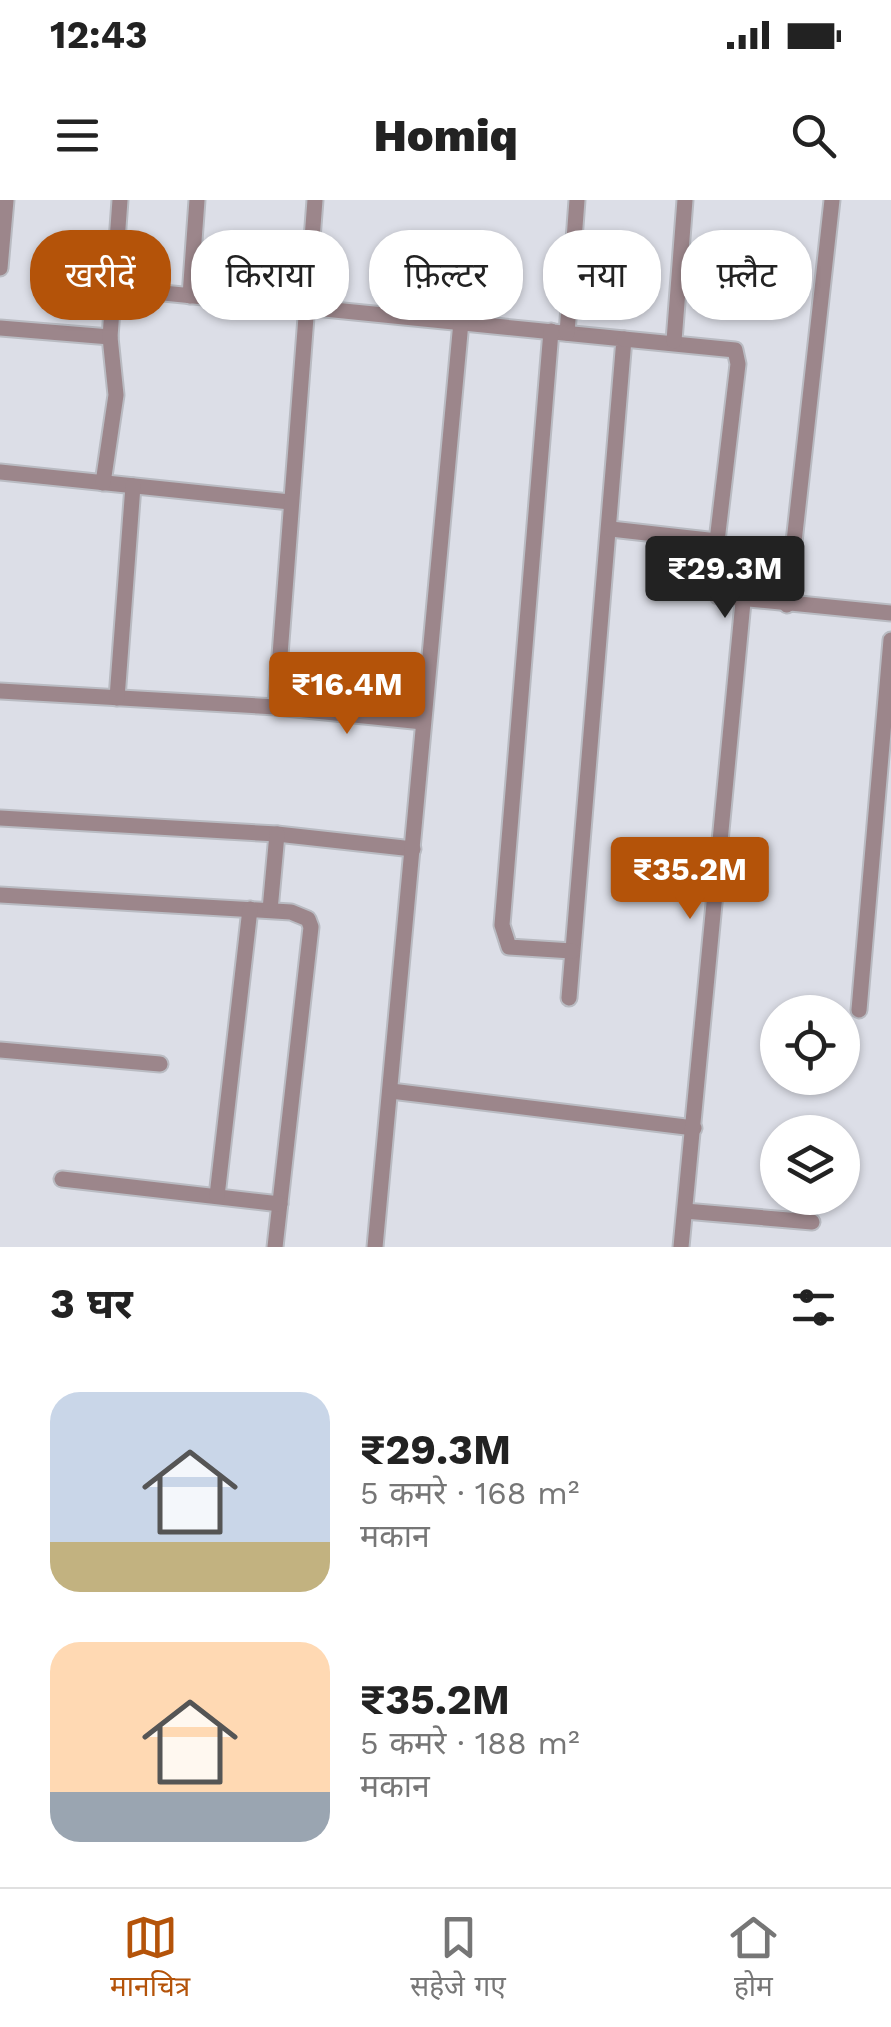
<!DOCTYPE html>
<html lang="hi">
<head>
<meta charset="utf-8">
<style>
	:root { --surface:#fff; --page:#f6f6f6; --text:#222; --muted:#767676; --line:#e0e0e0; --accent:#b45309 }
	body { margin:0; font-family:"Work Sans","Noto Sans Devanagari",sans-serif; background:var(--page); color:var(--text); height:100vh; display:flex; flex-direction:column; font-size:38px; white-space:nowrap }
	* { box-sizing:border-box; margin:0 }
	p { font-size:32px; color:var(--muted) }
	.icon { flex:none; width:55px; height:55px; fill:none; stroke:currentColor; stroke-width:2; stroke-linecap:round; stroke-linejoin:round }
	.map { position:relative; height:1047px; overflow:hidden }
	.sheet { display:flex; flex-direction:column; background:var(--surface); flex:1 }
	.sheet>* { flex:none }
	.top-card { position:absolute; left:30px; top:30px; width:832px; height:90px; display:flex; gap:20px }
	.fabs { position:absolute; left:760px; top:795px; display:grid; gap:20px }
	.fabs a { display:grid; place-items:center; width:100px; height:100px; border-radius:50%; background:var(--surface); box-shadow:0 2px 8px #0004; font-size:50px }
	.price { position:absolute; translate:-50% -85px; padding:0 22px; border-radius:10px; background:var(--accent); color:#fff; font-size:32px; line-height:65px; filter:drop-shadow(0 2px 5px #0008) }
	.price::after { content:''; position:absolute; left:50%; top:60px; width:30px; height:22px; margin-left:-15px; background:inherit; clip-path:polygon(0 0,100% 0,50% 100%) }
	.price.selected { background:#222; color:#fff }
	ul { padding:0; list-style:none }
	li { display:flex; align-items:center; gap:30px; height:250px; padding:0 50px }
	li span { display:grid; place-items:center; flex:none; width:280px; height:200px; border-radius:30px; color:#555 }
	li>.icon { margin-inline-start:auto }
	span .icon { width:120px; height:120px; fill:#fffc; stroke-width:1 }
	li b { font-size:42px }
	h2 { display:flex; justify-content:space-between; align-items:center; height:120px; padding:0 50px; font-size:42px }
	.pill { padding:0 35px; border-radius:40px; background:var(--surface); box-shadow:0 2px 8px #0004; font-size:35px; line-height:90px }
	.pill.selected { background:var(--accent); color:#fff }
	.status { display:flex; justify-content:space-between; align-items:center; height:70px; padding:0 50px; background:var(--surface); direction:ltr }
	.status svg { height:28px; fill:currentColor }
	header { display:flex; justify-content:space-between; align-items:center; height:130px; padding:0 50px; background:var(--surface); font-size:45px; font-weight:800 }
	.tab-bar { display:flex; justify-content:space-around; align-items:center; height:140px; border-top:2px solid var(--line); background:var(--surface); font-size:28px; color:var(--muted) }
	.tab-bar a { display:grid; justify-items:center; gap:5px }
	.tab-bar .selected { color:var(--accent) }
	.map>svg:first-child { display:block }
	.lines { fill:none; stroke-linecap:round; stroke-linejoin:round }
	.minor-casing { stroke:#b9bbc2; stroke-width:19 }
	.minor { stroke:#9c868b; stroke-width:15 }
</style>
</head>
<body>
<div class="status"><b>12:43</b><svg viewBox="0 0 49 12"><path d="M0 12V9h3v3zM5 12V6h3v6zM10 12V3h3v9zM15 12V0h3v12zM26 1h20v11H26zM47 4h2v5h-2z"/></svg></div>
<header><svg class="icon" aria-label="menu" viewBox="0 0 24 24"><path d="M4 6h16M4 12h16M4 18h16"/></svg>Homiq<svg class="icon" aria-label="search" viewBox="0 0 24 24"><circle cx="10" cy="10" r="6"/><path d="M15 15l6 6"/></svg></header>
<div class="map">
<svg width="891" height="1047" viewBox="0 0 891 1047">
	<rect width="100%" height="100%" fill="#dcdee7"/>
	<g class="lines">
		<defs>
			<g id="minor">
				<path d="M0,68L6,0"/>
				<path d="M113,88L624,139L569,798"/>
				<path d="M190,96L197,0"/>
				<path d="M0,128L110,137"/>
				<path d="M551,131L502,725L509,747L572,751"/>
				<path d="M567,133L577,0"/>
				<path d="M624,139L735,150L738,164L717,341"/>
				<path d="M674,141L685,0"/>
				<path d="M0,272L290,302"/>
				<path d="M103,283L116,195L110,137L120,0"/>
				<path d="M611,329L717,341L714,387L718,396L891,413"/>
				<path d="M787,405L832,0"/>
				<path d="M0,491L276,507L315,0"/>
				<path d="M117,498L133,286"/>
				<path d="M276,507L423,522"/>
				<path d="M0,618L277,634L413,649"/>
				<path d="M0,695L291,712L308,719L311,727L275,1047"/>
				<path d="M270,710L277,634"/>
				<path d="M859,810L891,440"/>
				<path d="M0,850L160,864"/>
				<path d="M391,891L694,928"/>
				<path d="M62,979L280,1004"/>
				<path d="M217,996L250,709"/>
				<path d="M685,1011L812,1022"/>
				<path d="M375,1047L461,122"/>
				<path d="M681,1047L743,402"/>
			</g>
		</defs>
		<use href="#minor" class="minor-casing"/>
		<use href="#minor" class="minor"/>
	</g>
</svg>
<div class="fabs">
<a><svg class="icon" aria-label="locate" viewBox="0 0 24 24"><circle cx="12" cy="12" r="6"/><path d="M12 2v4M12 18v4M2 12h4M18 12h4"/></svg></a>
<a><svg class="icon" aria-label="layers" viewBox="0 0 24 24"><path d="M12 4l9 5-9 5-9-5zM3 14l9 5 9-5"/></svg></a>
</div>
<b class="price selected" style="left:725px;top:421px">₹29.3M</b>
<b class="price" style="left:347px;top:537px">₹16.4M</b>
<b class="price" style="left:690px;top:722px">₹35.2M</b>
<div class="top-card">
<a class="pill selected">खरीदें</a>
<a class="pill">किराया</a>
<a class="pill">फ़िल्टर</a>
<a class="pill">नया</a>
<a class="pill">फ़्लैट</a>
</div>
</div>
<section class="sheet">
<h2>3 घर<svg class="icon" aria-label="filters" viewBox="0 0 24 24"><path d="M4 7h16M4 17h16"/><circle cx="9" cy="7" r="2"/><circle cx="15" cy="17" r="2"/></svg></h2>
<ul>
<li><span style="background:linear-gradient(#c9d6e8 75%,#c2b280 0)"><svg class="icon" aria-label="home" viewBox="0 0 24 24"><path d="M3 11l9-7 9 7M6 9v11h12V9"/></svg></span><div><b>₹29.3M</b><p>5 कमरे · 168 m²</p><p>मकान</p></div></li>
<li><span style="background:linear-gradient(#ffd9b3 75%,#9aa5b1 0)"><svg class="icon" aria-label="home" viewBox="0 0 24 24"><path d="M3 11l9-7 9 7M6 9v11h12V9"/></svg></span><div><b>₹35.2M</b><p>5 कमरे · 188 m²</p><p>मकान</p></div></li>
</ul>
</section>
<nav class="tab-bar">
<a class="selected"><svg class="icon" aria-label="map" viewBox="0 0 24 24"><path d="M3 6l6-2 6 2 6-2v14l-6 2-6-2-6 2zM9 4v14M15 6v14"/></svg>मानचित्र</a>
<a><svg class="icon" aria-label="saved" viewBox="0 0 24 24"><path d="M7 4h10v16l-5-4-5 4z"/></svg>सहेजे गए</a>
<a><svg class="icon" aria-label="home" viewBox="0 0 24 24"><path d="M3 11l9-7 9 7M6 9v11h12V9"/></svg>होम</a>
</nav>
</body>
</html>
